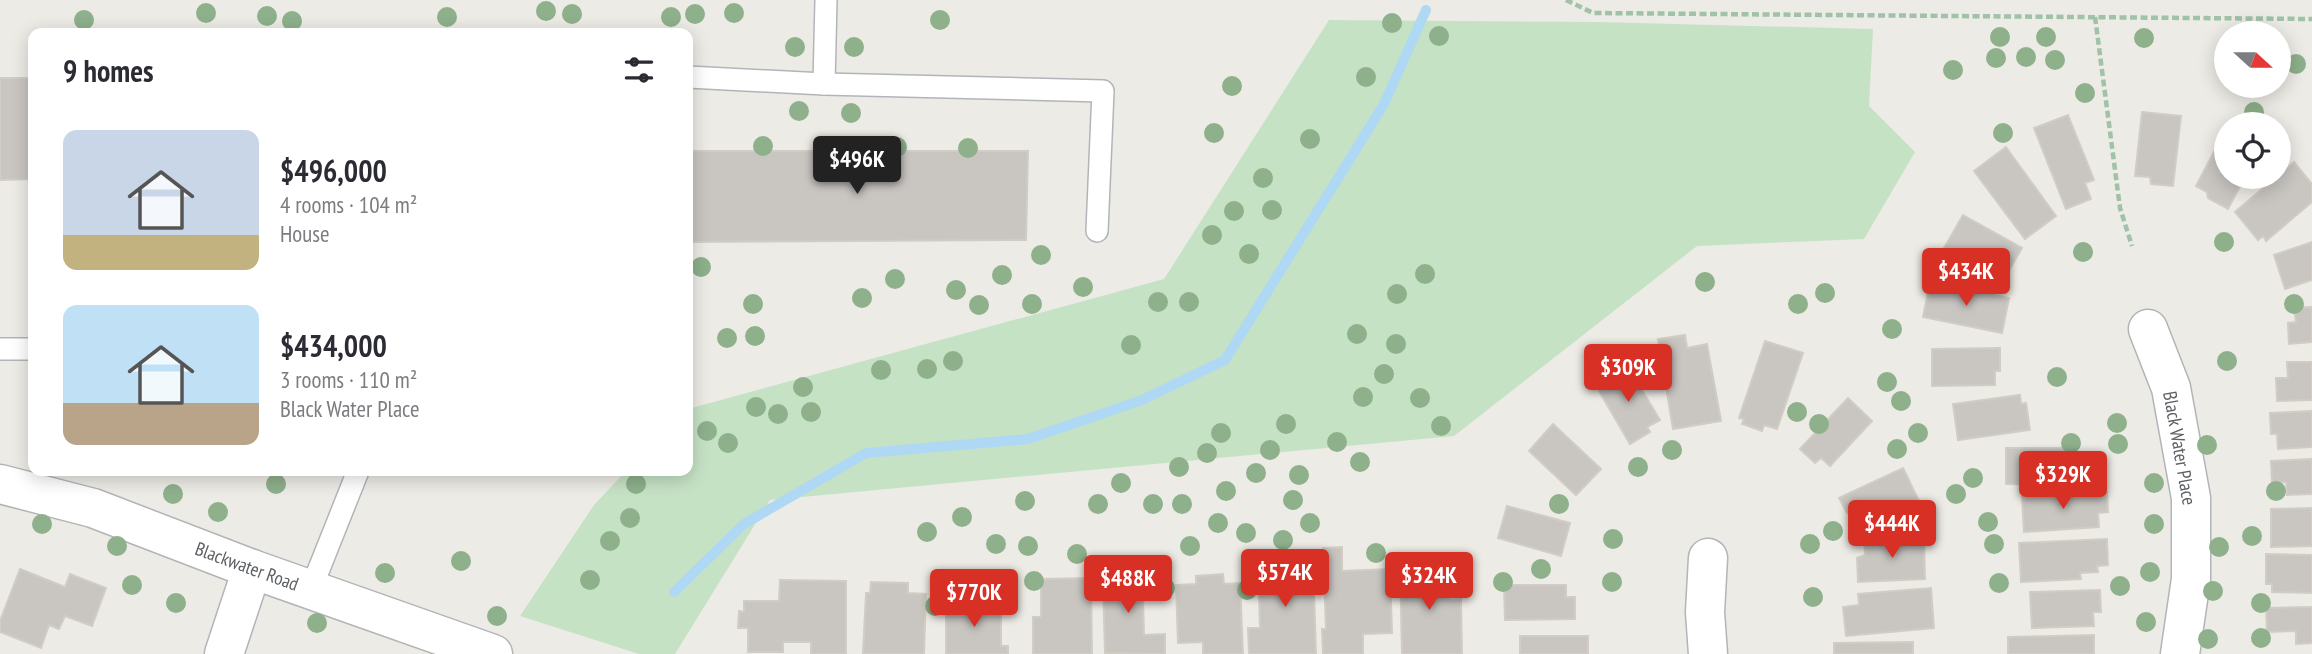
<!DOCTYPE html>
<html lang="en">
<head>
<meta charset="utf-8">
<style>
	:root { --surface:#fff; --page:#f2f2f3; --text:#2b2b33; --muted:#7c7c81; --accent:#d93025 }
	body { margin:0; font-family:"PT Sans Narrow",sans-serif; background:var(--page); color:var(--text); height:100vh; display:flex; flex-direction:column; font-size:26px; white-space:nowrap }
	* { box-sizing:border-box; margin:0 }
	p { font-size:23px; color:var(--muted) }
	.icon { flex:none; width:38px; height:38px; fill:none; stroke:currentColor; stroke-width:2; stroke-linecap:round; stroke-linejoin:round }
	.map { position:relative; flex:1; overflow:hidden }
	.panel { position:absolute; left:28px; top:28px; width:665px; height:448px; display:flex; flex-direction:column; background:var(--surface); border-radius:14px; box-shadow:0 4px 18px #0003 }
	.panel>* { flex:none }
	.needle { width:46px; rotate:111deg }
	.tools { position:absolute; left:2214px; top:21px; display:grid; gap:14px }
	.tools a { display:grid; place-items:center; width:77px; height:77px; border-radius:50%; background:var(--surface); box-shadow:0 4px 18px #0003; font-size:35px }
	.price { position:absolute; translate:-50% -60px; padding:0 16px; border-radius:7px; background:var(--accent); color:#fff; font-size:23px; line-height:46px; filter:drop-shadow(0 2px 4px #0008) }
	.price::after { content:''; position:absolute; left:50%; top:42px; width:21px; height:16px; margin-left:-10px; background:inherit; clip-path:polygon(0 0,100% 0,50% 100%) }
	.price.on { background:#222; color:#fff }
	ul { padding:0; list-style:none }
	li { display:flex; align-items:center; gap:21px; height:175px; padding:0 35px }
	li span { display:grid; place-items:center; flex:none; width:196px; height:140px; border-radius:14px; color:#555 }
	li>.icon { margin-inline-start:auto }
	span .icon { width:84px; height:84px; fill:#fffc; stroke-width:1 }
	li b { font-size:30px }
	h2 { display:flex; justify-content:space-between; align-items:center; height:84px; padding:0 35px; font-size:30px }
	.map>svg:first-child { display:block }
	.green { fill:#c6e2c5 }
	.lines { fill:none; stroke-linecap:round; stroke-linejoin:round }
	.stream { stroke:#afd8f4; stroke-width:10 }
	.building { fill:#c9c6c2; stroke:#d1cdc4; stroke-width:2 }
	.lane-casing { stroke:#b2b5b8; stroke-width:24 }
	.street-casing { stroke:#b2b5b8; stroke-width:41 }
	.secondary-casing { stroke:#b2b4b8; stroke-width:41 }
	.path { stroke:#9fc2a8; stroke-width:4.5; stroke-dasharray:7 3.5; stroke-linecap:butt }
	.lane { stroke:#fff; stroke-width:21 }
	.street { stroke:#fff; stroke-width:38 }
	.secondary { stroke:#fff; stroke-width:38 }
	.tree { fill:#8eb08b }
	.labels { text-anchor:middle; stroke-width:5; stroke-linejoin:round; paint-order:stroke }
	.street-label { font-size:19px; fill:#5d6064; stroke:#fff }
</style>
</head>
<body>
<div class="map">
<svg width="2312" height="654" viewBox="0 0 2312 654">
	<rect width="100%" height="100%" fill="#edebe5"/>
	<path class="green" d="M1329,20L1598,22L1873,29L1869,106L1915,152L1864,239L1697,246L1454,436L770,500L675,654H639L520,616L594,505L626,471H688V409L1164,279Z"/>
	<g class="lines">
		<path class="stream" d="M674,592L744,524L866,453L1028,439L1142,400L1225,360L1384,104L1426,10"/>
	</g>
	<g class="building">
		<path d="M0,78H33V179L0,180Z"/>
		<path d="M2142,112L2181,116L2173,186L2151,184L2150,177L2135,176Z"/>
		<path d="M2068,115L2094,180L2085,183L2091,199L2066,209L2034,128Z"/>
		<path d="M2226,129V177H2245L2228,209L2208,198L2207,192L2196,186Z"/>
		<path d="M2006,147L2056,216L2025,239L1974,171Z"/>
		<path d="M688,151H1028L1026,240L688,242Z"/>
		<path d="M2294,162L2312,184V202L2266,241L2263,236L2258,240L2235,212Z"/>
		<path d="M1963,215L2022,248L2003,281L1944,248Z"/>
		<path d="M2312,242V280L2285,289L2274,255Z"/>
		<path d="M1930,282L2009,298L2002,333L1923,317Z"/>
		<path d="M2312,307V342L2289,344L2288,323L2296,322L2294,308Z"/>
		<path d="M1685,335L1687,348L1707,344L1721,421L1673,429L1658,339Z"/>
		<path d="M1765,341L1803,353L1777,429L1764,425L1762,431L1742,424L1744,419L1739,418Z"/>
		<path d="M2000,348V371H1995V385L1932,386V349Z"/>
		<path d="M2287,362H2312V400L2277,401L2276,378H2288Z"/>
		<path d="M1627,365L1660,420L1647,427L1650,432L1630,444L1595,384Z"/>
		<path d="M2020,395L2021,404L2026,403L2030,430L1958,440L1953,404Z"/>
		<path d="M1848,398L1872,421L1830,466L1821,458L1815,463L1800,449Z"/>
		<path d="M2312,411V447L2278,449L2277,434H2271L2270,413Z"/>
		<path d="M1553,424L1601,469L1576,495L1529,451Z"/>
		<path d="M2006,448H2068V460L2078,459V485L2006,484Z"/>
		<path d="M2312,459V494L2287,495L2286,482H2272L2271,461Z"/>
		<path d="M1903,468L1919,501L1860,529L1853,513H1847L1839,498Z"/>
		<path d="M2107,492L2108,512L2098,513L2099,527L2024,532L2022,497Z"/>
		<path d="M1507,506L1570,523L1561,556L1498,538Z"/>
		<path d="M2312,508V546L2271,547V509Z"/>
		<path d="M1924,537L1925,579L1858,582L1857,558L1865,555L1864,540Z"/>
		<path d="M2107,539L2108,565L2097,566L2098,572L2080,573L2081,579L2021,582L2019,543Z"/>
		<path d="M1342,547V571L1390,569L1392,633L1363,634V654H1323L1322,629H1326L1323,548Z"/>
		<path d="M2266,554L2312,555V593L2272,592V584H2266Z"/>
		<path d="M1313,560L1316,654H1249L1248,628H1260L1258,562Z"/>
		<path d="M1120,563H1142L1144,635L1165,634V654L1105,653L1103,582L1121,581Z"/>
		<path d="M1449,566L1450,600L1461,599L1462,654H1402L1400,567Z"/>
		<path d="M20,569L65,587L70,574L106,588L92,626L65,616L59,629L49,625L41,648L0,632V621Z"/>
		<path d="M1223,574L1224,584L1240,583L1243,654H1203V642L1178,643L1176,585L1196,584V576Z"/>
		<path d="M1091,578L1092,654H1033V617H1041V579Z"/>
		<path d="M780,580L846,581V654H811V642H783V652H748V628H738L739,611L744,612V601H779Z"/>
		<path d="M871,582L908,583V593L926,594L924,654H863L866,593H870Z"/>
		<path d="M1504,585H1566V597H1575V619L1505,620Z"/>
		<path d="M1931,588L1934,628L1846,636L1843,607L1859,605L1858,594Z"/>
		<path d="M2100,590L2101,612H2093L2094,626L2032,628L2030,592Z"/>
		<path d="M946,603H1001V646H1008V654H946Z"/>
		<path d="M2312,607V643L2296,644V631L2267,632L2266,608Z"/>
		<path d="M2094,635V654H2008V637Z"/>
		<rect x="1520" y="636" width="68" height="18"/>
		<path d="M1913,642V654H1834V643Z"/>
	</g>
	<g class="lines">
		<defs>
			<g id="lane">
				<path d="M688,77L824,84L1103,91L1097,231"/>
				<path d="M824,84L826,0"/>
				<path d="M0,349H33"/>
				<path d="M311,589L358,471"/>
			</g>
			<g id="street">
				<path d="M2148,329L2171,388L2191,498V579L2180,654"/>
				<path d="M224,654L252,569"/>
				<path d="M1708,654L1705,612L1708,558"/>
			</g>
			<path id="secondary" d="M0,484L93,508L252,569L493,654"/>
		</defs>
		<use href="#lane" class="lane-casing"/>
		<use href="#street" class="street-casing"/>
		<use href="#secondary" class="secondary-casing"/>
		<g class="path">
			<path d="M1566,0L1593,13L2312,19"/>
			<path d="M2095,17L2120,208L2132,246"/>
		</g>
		<use href="#lane" class="lane"/>
		<use href="#street" class="street"/>
		<use href="#secondary" class="secondary"/>
	</g>
	<g class="tree">
		<circle cx="546" cy="11" r="10"/>
		<circle cx="206" cy="13" r="10"/>
		<circle cx="734" cy="13" r="10"/>
		<circle cx="572" cy="14" r="10"/>
		<circle cx="695" cy="14" r="10"/>
		<circle cx="267" cy="16" r="10"/>
		<circle cx="447" cy="17" r="10"/>
		<circle cx="671" cy="17" r="10"/>
		<circle cx="84" cy="20" r="10"/>
		<circle cx="940" cy="20" r="10"/>
		<circle cx="292" cy="21" r="10"/>
		<circle cx="1392" cy="23" r="10"/>
		<circle cx="1439" cy="36" r="10"/>
		<circle cx="2000" cy="37" r="10"/>
		<circle cx="2046" cy="37" r="10"/>
		<circle cx="2144" cy="38" r="10"/>
		<circle cx="795" cy="47" r="10"/>
		<circle cx="854" cy="47" r="10"/>
		<circle cx="2026" cy="57" r="10"/>
		<circle cx="1996" cy="58" r="10"/>
		<circle cx="2055" cy="60" r="10"/>
		<circle cx="2296" cy="64" r="10"/>
		<circle cx="1953" cy="70" r="10"/>
		<circle cx="1366" cy="77" r="10"/>
		<circle cx="1232" cy="86" r="10"/>
		<circle cx="2085" cy="93" r="10"/>
		<circle cx="799" cy="111" r="10"/>
		<circle cx="2254" cy="112" r="10"/>
		<circle cx="851" cy="113" r="10"/>
		<circle cx="1214" cy="133" r="10"/>
		<circle cx="2003" cy="133" r="10"/>
		<circle cx="1310" cy="139" r="10"/>
		<circle cx="763" cy="146" r="10"/>
		<circle cx="897" cy="147" r="10"/>
		<circle cx="968" cy="148" r="10"/>
		<circle cx="1263" cy="178" r="10"/>
		<circle cx="1272" cy="210" r="10"/>
		<circle cx="1234" cy="211" r="10"/>
		<circle cx="1212" cy="235" r="10"/>
		<circle cx="2224" cy="242" r="10"/>
		<circle cx="2083" cy="252" r="10"/>
		<circle cx="1249" cy="254" r="10"/>
		<circle cx="1041" cy="255" r="10"/>
		<circle cx="701" cy="267" r="10"/>
		<circle cx="1425" cy="274" r="10"/>
		<circle cx="1935" cy="274" r="10"/>
		<circle cx="1002" cy="275" r="10"/>
		<circle cx="895" cy="279" r="10"/>
		<circle cx="1705" cy="282" r="10"/>
		<circle cx="1083" cy="287" r="10"/>
		<circle cx="956" cy="290" r="10"/>
		<circle cx="1825" cy="293" r="10"/>
		<circle cx="1397" cy="294" r="10"/>
		<circle cx="862" cy="298" r="10"/>
		<circle cx="1158" cy="302" r="10"/>
		<circle cx="1189" cy="302" r="10"/>
		<circle cx="753" cy="304" r="10"/>
		<circle cx="1032" cy="304" r="10"/>
		<circle cx="1798" cy="304" r="10"/>
		<circle cx="2294" cy="304" r="10"/>
		<circle cx="979" cy="305" r="10"/>
		<circle cx="1892" cy="329" r="10"/>
		<circle cx="1357" cy="334" r="10"/>
		<circle cx="755" cy="336" r="10"/>
		<circle cx="727" cy="338" r="10"/>
		<circle cx="1396" cy="344" r="10"/>
		<circle cx="1131" cy="345" r="10"/>
		<circle cx="953" cy="361" r="10"/>
		<circle cx="2227" cy="361" r="10"/>
		<circle cx="927" cy="369" r="10"/>
		<circle cx="881" cy="370" r="10"/>
		<circle cx="1384" cy="374" r="10"/>
		<circle cx="2057" cy="377" r="10"/>
		<circle cx="1887" cy="382" r="10"/>
		<circle cx="803" cy="387" r="10"/>
		<circle cx="1363" cy="397" r="10"/>
		<circle cx="1420" cy="398" r="10"/>
		<circle cx="1901" cy="401" r="10"/>
		<circle cx="756" cy="407" r="10"/>
		<circle cx="811" cy="412" r="10"/>
		<circle cx="1797" cy="412" r="10"/>
		<circle cx="778" cy="414" r="10"/>
		<circle cx="2117" cy="423" r="10"/>
		<circle cx="1286" cy="424" r="10"/>
		<circle cx="1819" cy="424" r="10"/>
		<circle cx="1441" cy="426" r="10"/>
		<circle cx="707" cy="431" r="10"/>
		<circle cx="1221" cy="433" r="10"/>
		<circle cx="1918" cy="433" r="10"/>
		<circle cx="1337" cy="442" r="10"/>
		<circle cx="728" cy="443" r="10"/>
		<circle cx="2071" cy="443" r="10"/>
		<circle cx="2118" cy="444" r="10"/>
		<circle cx="2207" cy="445" r="10"/>
		<circle cx="1897" cy="449" r="10"/>
		<circle cx="1270" cy="450" r="10"/>
		<circle cx="1672" cy="450" r="10"/>
		<circle cx="1207" cy="453" r="10"/>
		<circle cx="1360" cy="462" r="10"/>
		<circle cx="1179" cy="467" r="10"/>
		<circle cx="1638" cy="467" r="10"/>
		<circle cx="1256" cy="473" r="10"/>
		<circle cx="1299" cy="475" r="10"/>
		<circle cx="1973" cy="478" r="10"/>
		<circle cx="1121" cy="483" r="10"/>
		<circle cx="2154" cy="483" r="10"/>
		<circle cx="276" cy="484" r="10"/>
		<circle cx="636" cy="484" r="10"/>
		<circle cx="1226" cy="491" r="10"/>
		<circle cx="2276" cy="491" r="10"/>
		<circle cx="173" cy="494" r="10"/>
		<circle cx="1956" cy="494" r="10"/>
		<circle cx="1293" cy="500" r="10"/>
		<circle cx="1025" cy="501" r="10"/>
		<circle cx="1098" cy="504" r="10"/>
		<circle cx="1153" cy="504" r="10"/>
		<circle cx="1182" cy="504" r="10"/>
		<circle cx="1559" cy="504" r="10"/>
		<circle cx="218" cy="512" r="10"/>
		<circle cx="962" cy="517" r="10"/>
		<circle cx="630" cy="518" r="10"/>
		<circle cx="1988" cy="522" r="10"/>
		<circle cx="1218" cy="523" r="10"/>
		<circle cx="1310" cy="523" r="10"/>
		<circle cx="42" cy="524" r="10"/>
		<circle cx="2154" cy="524" r="10"/>
		<circle cx="1833" cy="531" r="10"/>
		<circle cx="927" cy="532" r="10"/>
		<circle cx="1246" cy="533" r="10"/>
		<circle cx="2252" cy="536" r="10"/>
		<circle cx="1613" cy="539" r="10"/>
		<circle cx="1283" cy="540" r="10"/>
		<circle cx="610" cy="541" r="10"/>
		<circle cx="996" cy="544" r="10"/>
		<circle cx="1810" cy="544" r="10"/>
		<circle cx="1994" cy="544" r="10"/>
		<circle cx="117" cy="546" r="10"/>
		<circle cx="1028" cy="546" r="10"/>
		<circle cx="1190" cy="546" r="10"/>
		<circle cx="2219" cy="547" r="10"/>
		<circle cx="1376" cy="553" r="10"/>
		<circle cx="1077" cy="554" r="10"/>
		<circle cx="461" cy="561" r="10"/>
		<circle cx="1541" cy="569" r="10"/>
		<circle cx="2150" cy="572" r="10"/>
		<circle cx="385" cy="573" r="10"/>
		<circle cx="590" cy="580" r="10"/>
		<circle cx="1034" cy="581" r="10"/>
		<circle cx="1503" cy="582" r="10"/>
		<circle cx="1612" cy="582" r="10"/>
		<circle cx="1999" cy="583" r="10"/>
		<circle cx="132" cy="585" r="10"/>
		<circle cx="2120" cy="586" r="10"/>
		<circle cx="1165" cy="588" r="10"/>
		<circle cx="1247" cy="590" r="10"/>
		<circle cx="2213" cy="591" r="10"/>
		<circle cx="1813" cy="597" r="10"/>
		<circle cx="176" cy="603" r="10"/>
		<circle cx="2261" cy="603" r="10"/>
		<circle cx="935" cy="606" r="10"/>
		<circle cx="497" cy="616" r="10"/>
		<circle cx="2146" cy="622" r="10"/>
		<circle cx="317" cy="623" r="10"/>
		<circle cx="2261" cy="638" r="10"/>
		<circle cx="2208" cy="639" r="10"/>
	</g>
	<g class="labels">
		<g class="street-label">
			<text transform="translate(2180 448) rotate(80)" y="7">Black Water Place</text>
			<text transform="translate(247 566) rotate(20)" y="7">Blackwater Road</text>
		</g>
	</g>
</svg>
<div class="tools">
<a><svg class="needle" viewBox="-14 -14 28 28"><path d="M0-13l5 13h-10z" fill="#e53935"/><path d="M0 13l5-13h-10z" fill="#7c7c81"/></svg></a>
<a><svg class="icon" aria-label="locate" viewBox="0 0 24 24"><circle cx="12" cy="12" r="6"/><path d="M12 2v4M12 18v4M2 12h4M18 12h4"/></svg></a>
</div>
<b class="price on" style="left:857px;top:196px">$496K</b>
<b class="price" style="left:1966px;top:308px">$434K</b>
<b class="price" style="left:1628px;top:404px">$309K</b>
<b class="price" style="left:2063px;top:511px">$329K</b>
<b class="price" style="left:1892px;top:560px">$444K</b>
<b class="price" style="left:1285px;top:609px">$574K</b>
<b class="price" style="left:1429px;top:612px">$324K</b>
<b class="price" style="left:1128px;top:615px">$488K</b>
<b class="price" style="left:974px;top:629px">$770K</b>
<section class="panel">
<h2>9 homes<svg class="icon" aria-label="filters" viewBox="0 0 24 24"><path d="M4 7h16M4 17h16"/><circle cx="9" cy="7" r="2"/><circle cx="15" cy="17" r="2"/></svg></h2>
<ul>
<li><span style="background:linear-gradient(#c9d6e8 75%,#c2b280 0)"><svg class="icon" aria-label="home" viewBox="0 0 24 24"><path d="M3 11l9-7 9 7M6 9v11h12V9"/></svg></span><div><b>$496,000</b><p>4 rooms · 104 m²</p><p>House</p></div></li>
<li><span style="background:linear-gradient(#bfe0f5 70%,#b9a48a 0)"><svg class="icon" aria-label="home" viewBox="0 0 24 24"><path d="M3 11l9-7 9 7M6 9v11h12V9"/></svg></span><div><b>$434,000</b><p>3 rooms · 110 m²</p><p>Black Water Place</p></div></li>
</ul>
</section>
</div>
</body>
</html>
